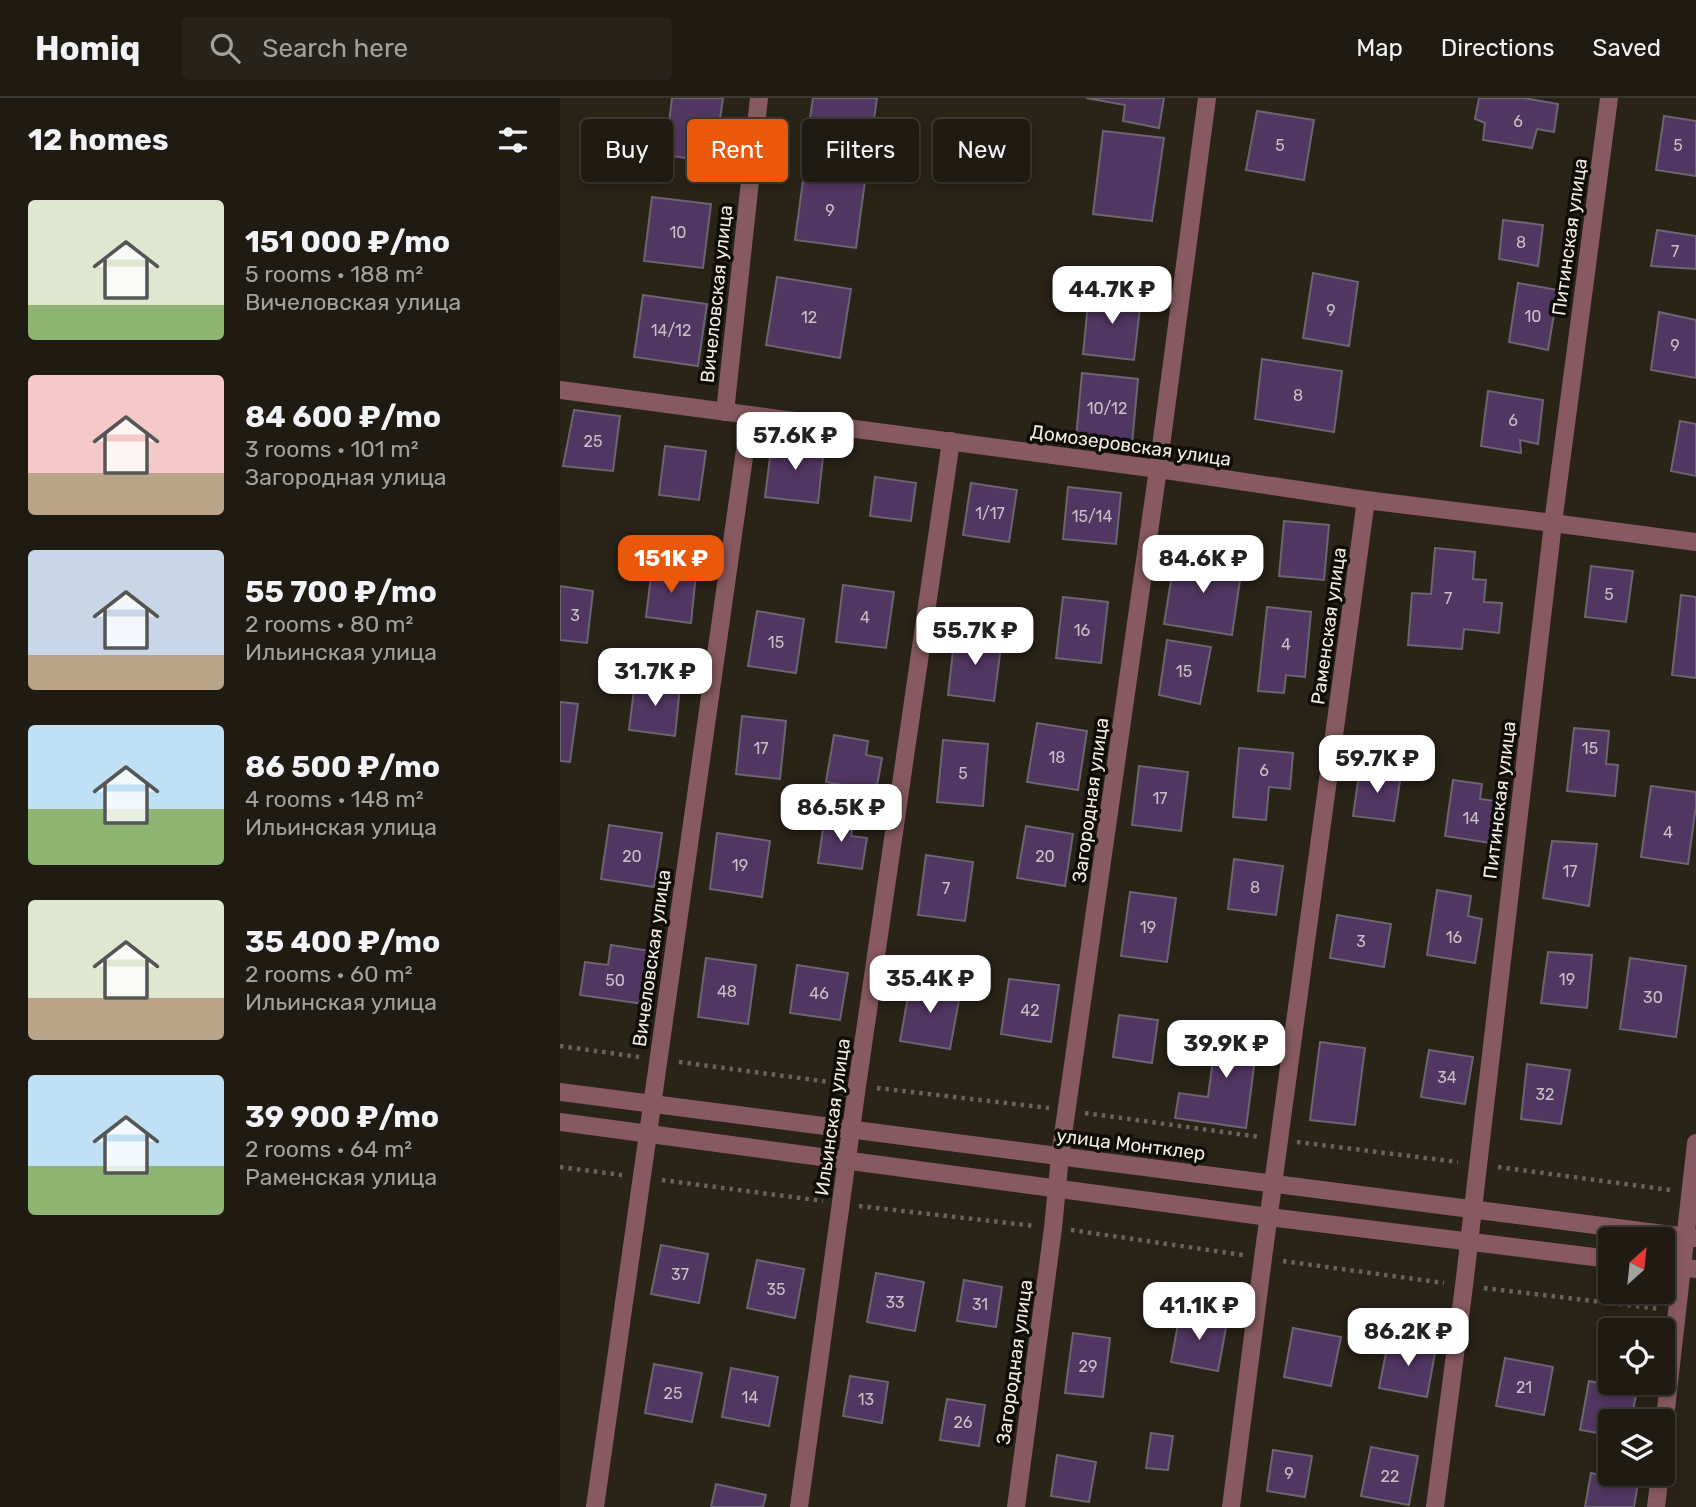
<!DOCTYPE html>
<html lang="en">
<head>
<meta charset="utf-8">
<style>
	:root { --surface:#1f1a12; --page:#27231b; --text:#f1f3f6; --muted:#a1a19f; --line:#3c3832; --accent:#ea580c }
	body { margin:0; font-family:Rubik,sans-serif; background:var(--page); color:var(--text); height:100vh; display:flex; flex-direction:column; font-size:26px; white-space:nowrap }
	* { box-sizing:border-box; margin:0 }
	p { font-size:23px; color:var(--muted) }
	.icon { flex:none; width:38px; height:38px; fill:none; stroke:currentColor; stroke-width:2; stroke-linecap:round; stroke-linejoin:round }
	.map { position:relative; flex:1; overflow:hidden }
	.details { display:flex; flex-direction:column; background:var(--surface); width:560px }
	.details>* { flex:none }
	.banner { position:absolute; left:21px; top:21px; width:665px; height:63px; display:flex; gap:14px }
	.needle { width:46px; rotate:27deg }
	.tools { position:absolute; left:1038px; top:1129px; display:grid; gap:14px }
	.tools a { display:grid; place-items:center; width:77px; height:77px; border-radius:7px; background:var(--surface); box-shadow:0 4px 10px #0003,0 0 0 2px var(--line); font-size:35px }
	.price { position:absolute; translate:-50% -60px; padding:0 16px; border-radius:14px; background:#fff; color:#222; font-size:23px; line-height:46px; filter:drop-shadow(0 2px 4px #0008) }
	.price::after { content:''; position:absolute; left:50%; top:42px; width:21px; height:16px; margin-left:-10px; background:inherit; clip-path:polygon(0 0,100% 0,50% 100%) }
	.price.on { background:var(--accent); color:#fff }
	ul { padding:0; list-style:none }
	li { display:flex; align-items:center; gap:21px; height:175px; padding:0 28px }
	li span { display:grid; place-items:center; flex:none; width:196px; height:140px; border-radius:7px; color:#555 }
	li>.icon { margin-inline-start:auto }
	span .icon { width:84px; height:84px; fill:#fffc; stroke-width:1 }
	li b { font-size:30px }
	h2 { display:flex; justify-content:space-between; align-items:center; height:84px; padding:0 28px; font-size:30px }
	.chip { padding:0 24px; border-radius:7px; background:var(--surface); box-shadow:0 4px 10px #0003,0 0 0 2px var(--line); font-size:24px; line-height:63px }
	.chip.on { background:var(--accent); color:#fff }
	header { display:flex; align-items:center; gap:42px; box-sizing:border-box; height:98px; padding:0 35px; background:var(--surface); border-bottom:2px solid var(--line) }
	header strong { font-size:33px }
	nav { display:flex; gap:38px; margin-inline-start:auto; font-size:24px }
	.search { width:490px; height:63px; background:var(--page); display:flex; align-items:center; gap:18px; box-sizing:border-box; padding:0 24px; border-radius:7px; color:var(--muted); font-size:26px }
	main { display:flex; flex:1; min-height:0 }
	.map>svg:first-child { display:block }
	.building { fill:#523662; stroke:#6c6471; stroke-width:2 }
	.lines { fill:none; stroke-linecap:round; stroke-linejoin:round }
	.path { stroke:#69645a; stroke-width:4.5; stroke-dasharray:3.5 5; stroke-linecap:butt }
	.minor { stroke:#875960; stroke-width:18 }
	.labels { text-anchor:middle; stroke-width:7; stroke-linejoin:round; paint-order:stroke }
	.number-label { font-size:16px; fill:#c8bec3 }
	.street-label { font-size:19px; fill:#efebe3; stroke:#100d08 }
</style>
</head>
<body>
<header>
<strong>Homiq</strong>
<div class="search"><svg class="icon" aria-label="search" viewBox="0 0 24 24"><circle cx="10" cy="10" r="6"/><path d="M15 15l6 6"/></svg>Search here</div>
<nav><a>Map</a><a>Directions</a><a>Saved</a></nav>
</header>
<main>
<section class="details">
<h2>12 homes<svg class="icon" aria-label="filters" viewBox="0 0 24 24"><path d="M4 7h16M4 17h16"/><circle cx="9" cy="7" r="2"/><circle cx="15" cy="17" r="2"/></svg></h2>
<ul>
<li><span style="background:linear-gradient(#dfe7d0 75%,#8fb573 0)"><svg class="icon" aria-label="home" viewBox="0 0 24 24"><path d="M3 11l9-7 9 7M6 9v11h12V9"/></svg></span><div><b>151 000 ₽/mo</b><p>5 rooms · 188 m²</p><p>Вичеловская улица</p></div></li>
<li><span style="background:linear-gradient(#f6c9c9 70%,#b9a48a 0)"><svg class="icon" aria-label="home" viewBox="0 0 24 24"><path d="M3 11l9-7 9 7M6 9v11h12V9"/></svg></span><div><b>84 600 ₽/mo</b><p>3 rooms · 101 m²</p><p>Загородная улица</p></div></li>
<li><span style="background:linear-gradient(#c9d6e8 75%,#b9a48a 0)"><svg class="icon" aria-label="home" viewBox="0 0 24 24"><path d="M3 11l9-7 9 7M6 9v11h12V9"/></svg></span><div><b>55 700 ₽/mo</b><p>2 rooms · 80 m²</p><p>Ильинская улица</p></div></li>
<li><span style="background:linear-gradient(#bfe0f5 60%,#8fb573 0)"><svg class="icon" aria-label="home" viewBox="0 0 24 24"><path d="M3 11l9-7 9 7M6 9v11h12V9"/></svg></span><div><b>86 500 ₽/mo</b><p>4 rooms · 148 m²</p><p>Ильинская улица</p></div></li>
<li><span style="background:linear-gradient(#dfe7d0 70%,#b9a48a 0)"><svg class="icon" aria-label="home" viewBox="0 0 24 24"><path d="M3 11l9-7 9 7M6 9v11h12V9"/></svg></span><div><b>35 400 ₽/mo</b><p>2 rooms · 60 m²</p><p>Ильинская улица</p></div></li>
<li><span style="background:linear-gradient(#bfe0f5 65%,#8fb573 0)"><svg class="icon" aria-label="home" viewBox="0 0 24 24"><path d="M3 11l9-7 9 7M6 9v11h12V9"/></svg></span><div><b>39 900 ₽/mo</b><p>2 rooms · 64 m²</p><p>Раменская улица</p></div></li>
</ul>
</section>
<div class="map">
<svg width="1136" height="1409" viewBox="0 0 1136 1409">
	<rect width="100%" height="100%" fill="#292318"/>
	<g class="building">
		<path d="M112,0H163L154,64L105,57Z"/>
		<path d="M253,0H317L306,77L243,68Z"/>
		<path d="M526,0H604L599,30L563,23L565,7Z"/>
		<path d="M919,0H964L998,6L994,34L977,31L972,50L923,42L925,25L915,21Z"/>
		<path d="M697,13L754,22L744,82L686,72Z"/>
		<path d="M1104,18L1136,23V78L1096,72Z"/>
		<path d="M543,33L604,40L592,123L533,116Z"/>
		<path d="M244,75L305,83L296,150L235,142Z"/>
		<path d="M92,99L151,106L143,170L84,163Z"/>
		<path d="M943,122L983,127L978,168L939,161Z"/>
		<path d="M1097,132L1136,138V171L1091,168Z"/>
		<path d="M753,175L798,184L789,248L743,240Z"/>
		<path d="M217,179L291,191L280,260L206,247Z"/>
		<path d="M958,185L998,192L988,252L949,244Z"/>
		<path d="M529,195L581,201L574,262L523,256Z"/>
		<path d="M83,197L147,206L138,268L74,259Z"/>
		<path d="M1099,214L1136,222V280L1091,272Z"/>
		<path d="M702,261L782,273L774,334L695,321Z"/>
		<path d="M522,275L578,281L572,346L516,340Z"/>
		<path d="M928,293L983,302L978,346L960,342L961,355L921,348Z"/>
		<path d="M14,312L60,318L53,373L3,368Z"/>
		<path d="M1120,323L1136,326V378L1111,373Z"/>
		<path d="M212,343L264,349L258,405L205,399Z"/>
		<path d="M105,348L146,353L139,402L99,397Z"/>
		<path d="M315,379L356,385L351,423L310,418Z"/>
		<path d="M411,385L457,392L449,444L403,437Z"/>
		<path d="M508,389L561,395L556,446L503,441Z"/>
		<path d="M724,423L769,427L764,482L719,478Z"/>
		<path d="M875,450L915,454L913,481L926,482L924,504L942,505L939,535L904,531L902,551L848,547L852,495L871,496Z"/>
		<path d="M615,458L682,468L672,537L604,526Z"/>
		<path d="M1031,468L1073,473L1066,524L1025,519Z"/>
		<path d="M92,470L136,475L131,525L86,519Z"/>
		<path d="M283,487L334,494L326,550L276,544Z"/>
		<path d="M0,488L33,493L27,545L0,542Z"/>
		<path d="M1121,497L1136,499V580L1112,577Z"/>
		<path d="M503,499L548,504L541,565L496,560Z"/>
		<path d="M707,509L751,514L745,579L726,577L724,595L698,593Z"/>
		<path d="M197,513L244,521L236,575L188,568Z"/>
		<path d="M395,535L442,540L434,603L388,597Z"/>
		<path d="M607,542L651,549L640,606L599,597Z"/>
		<path d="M75,583L120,588L115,638L69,632Z"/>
		<path d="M0,604L18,606L10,664L0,663Z"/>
		<path d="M182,618L226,623L220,681L176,676Z"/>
		<path d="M477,625L527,633L518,692L467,684Z"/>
		<path d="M1014,630L1049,633L1046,666L1058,667L1055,698L1007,693Z"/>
		<path d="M274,637L308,643L306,657L322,660L316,693L266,684Z"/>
		<path d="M383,642L428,646L423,708L377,704Z"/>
		<path d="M679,650L733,655L730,691L709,689L706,722L673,719Z"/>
		<path d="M579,668L628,674L621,733L572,727Z"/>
		<path d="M800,670L841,676L834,723L793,718Z"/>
		<path d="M893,682L922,686L920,701L936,703L931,745L885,738Z"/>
		<path d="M1091,688L1136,694V708L1128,766L1081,759Z"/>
		<path d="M265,717L294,721L291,738L307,740L302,771L258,765Z"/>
		<path d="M49,727L102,735L94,789L41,781Z"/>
		<path d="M466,728L513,736L505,788L457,780Z"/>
		<path d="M157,735L210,743L202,799L150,791Z"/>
		<path d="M992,743L1037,746L1029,808L983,800Z"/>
		<path d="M366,757L413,764L405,823L358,817Z"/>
		<path d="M674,761L723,768L716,817L668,811Z"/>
		<path d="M877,792L911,798L908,818L922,821L915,865L867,857Z"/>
		<path d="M570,794L616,800L607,864L561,858Z"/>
		<path d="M777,817L831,826L824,869L770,860Z"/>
		<path d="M51,847L91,853L84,906L20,897L25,864L48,867Z"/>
		<path d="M988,854L1032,857L1027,910L981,905Z"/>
		<path d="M146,860L196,867L188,926L138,919Z"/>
		<path d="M1070,860L1126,868L1116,939L1060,931Z"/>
		<path d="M237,867L288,875L280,922L230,915Z"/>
		<path d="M449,881L499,887L491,944L441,936Z"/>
		<path d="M351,882L401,891L390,951L340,943Z"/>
		<path d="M559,917L598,922L592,965L553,959Z"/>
		<path d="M658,924L699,930L686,1030L615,1020L619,995L648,999Z"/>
		<path d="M760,944L805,950L795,1027L750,1022Z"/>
		<path d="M869,952L913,959L905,1006L861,999Z"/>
		<path d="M967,966L1010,972L1001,1026L961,1021Z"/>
		<path d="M101,1147L148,1156L139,1205L91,1196Z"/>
		<path d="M197,1162L244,1171L235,1220L187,1210Z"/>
		<path d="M316,1175L364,1184L355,1233L307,1224Z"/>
		<path d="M404,1182L442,1189L436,1229L397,1223Z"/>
		<path d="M620,1215L667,1224L658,1273L611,1264Z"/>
		<path d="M733,1230L781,1239L771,1288L724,1279Z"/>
		<path d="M513,1235L550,1240L543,1299L505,1295Z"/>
		<path d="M829,1240L876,1249L867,1299L819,1290Z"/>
		<path d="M945,1260L993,1269L984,1317L936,1308Z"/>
		<path d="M94,1266L142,1275L132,1324L85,1315Z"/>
		<path d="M171,1270L218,1279L209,1328L162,1319Z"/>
		<path d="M290,1278L328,1284L322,1325L283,1318Z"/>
		<path d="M1029,1283L1077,1292L1071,1323H1050V1337L1020,1332Z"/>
		<path d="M387,1301L425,1307L419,1348L380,1342Z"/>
		<path d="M591,1335L613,1338L608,1372L586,1370Z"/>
		<path d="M811,1349L858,1358L849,1407L801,1398Z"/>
		<path d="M713,1352L752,1358L745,1399L707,1393Z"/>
		<path d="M497,1357L536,1364L529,1404L491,1398Z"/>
		<path d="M1031,1375L1078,1385L1074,1409H1025Z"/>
		<path d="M156,1386L206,1397L203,1409H151Z"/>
	</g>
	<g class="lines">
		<g class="path">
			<path d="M0,948L79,959"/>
			<path d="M119,964L277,985"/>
			<path d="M317,990L489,1010"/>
			<path d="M525,1015L700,1039"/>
			<path d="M737,1044L898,1064"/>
			<path d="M0,1069L62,1077"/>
			<path d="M938,1069L1110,1092"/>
			<path d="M102,1082L263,1103"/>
			<path d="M299,1108L475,1128"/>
			<path d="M511,1132L683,1157"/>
			<path d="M723,1163L884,1185"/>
			<path d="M924,1190L1100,1211"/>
		</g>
		<g class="minor">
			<path d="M0,292L598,371L806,402L993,425L1136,444"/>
			<path d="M165,314L199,0"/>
			<path d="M0,994L1136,1140"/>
			<path d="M0,1024L709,1119L1050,1161"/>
			<path d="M1102,1167L1136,1171"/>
			<path d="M1102,1347L1136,1045"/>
			<path d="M35,1409L190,317"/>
			<path d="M239,1409L297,988L391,343"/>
			<path d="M456,1409L493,1130L500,1058L598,371L647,0"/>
			<path d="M671,1409L703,1160L806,402"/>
			<path d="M875,1409L904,1188L993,425L1049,0"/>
			<path d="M1096,1409L1100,1376"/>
		</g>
	</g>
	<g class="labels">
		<g class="number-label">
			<text x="958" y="29">6</text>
			<text x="720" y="53">5</text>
			<text x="1118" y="53">5</text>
			<text x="270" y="118">9</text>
			<text x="118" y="140">10</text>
			<text x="961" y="150">8</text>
			<text x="1115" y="159">7</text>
			<text x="771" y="218">9</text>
			<text x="973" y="224">10</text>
			<text x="249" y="225">12</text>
			<text x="111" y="238">14/12</text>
			<text x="1115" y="253">9</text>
			<text x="738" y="303">8</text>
			<text x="547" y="316">10/12</text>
			<text x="953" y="328">6</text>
			<text x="33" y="349">25</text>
			<text x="430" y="421">1/17</text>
			<text x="532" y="424">15/14</text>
			<text x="1049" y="502">5</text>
			<text x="888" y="506">7</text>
			<text x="15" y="523">3</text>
			<text x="305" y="525">4</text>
			<text x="522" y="538">16</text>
			<text x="216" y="550">15</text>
			<text x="726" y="552">4</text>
			<text x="624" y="579">15</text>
			<text x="201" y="656">17</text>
			<text x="1030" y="656">15</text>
			<text x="497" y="665">18</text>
			<text x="704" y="678">6</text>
			<text x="403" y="681">5</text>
			<text x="600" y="706">17</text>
			<text x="911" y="726">14</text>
			<text x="1108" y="740">4</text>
			<text x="72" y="764">20</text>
			<text x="485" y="764">20</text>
			<text x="180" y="773">19</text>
			<text x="1010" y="779">17</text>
			<text x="695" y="795">8</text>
			<text x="386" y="796">7</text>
			<text x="588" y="835">19</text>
			<text x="894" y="845">16</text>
			<text x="801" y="849">3</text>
			<text x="1007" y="887">19</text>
			<text x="55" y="888">50</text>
			<text x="167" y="899">48</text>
			<text x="259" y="901">46</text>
			<text x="1093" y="905">30</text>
			<text x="470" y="918">42</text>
			<text x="887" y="985">34</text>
			<text x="985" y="1002">32</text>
			<text x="120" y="1182">37</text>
			<text x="216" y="1197">35</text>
			<text x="335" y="1210">33</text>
			<text x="420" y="1212">31</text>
			<text x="528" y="1274">29</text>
			<text x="964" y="1295">21</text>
			<text x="113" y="1301">25</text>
			<text x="190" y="1305">14</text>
			<text x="306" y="1307">13</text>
			<text x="403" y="1330">26</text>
			<text x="729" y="1381">9</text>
			<text x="830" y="1384">22</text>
		</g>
		<g class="street-label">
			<text transform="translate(1009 139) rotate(-82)" y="7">Питинская улица</text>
			<text transform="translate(156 196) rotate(-84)" y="7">Вичеловская улица</text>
			<text transform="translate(571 347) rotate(8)" y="7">Домозеровская улица</text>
			<text transform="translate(768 528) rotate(-82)" y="7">Раменская улица</text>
			<text transform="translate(530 702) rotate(-82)" y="7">Загородная улица</text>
			<text transform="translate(939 702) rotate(-83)" y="7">Питинская улица</text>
			<text transform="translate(91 860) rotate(-82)" y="7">Вичеловская улица</text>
			<text transform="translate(272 1019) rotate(-82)" y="7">Ильинская улица</text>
			<text transform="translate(571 1046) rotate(7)" y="7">улица Монтклер</text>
			<text transform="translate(454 1264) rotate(-82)" y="7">Загородная улица</text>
		</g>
	</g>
</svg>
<div class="tools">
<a><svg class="needle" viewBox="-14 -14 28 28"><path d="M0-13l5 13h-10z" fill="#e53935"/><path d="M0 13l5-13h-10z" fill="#a1a19f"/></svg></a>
<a><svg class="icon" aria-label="locate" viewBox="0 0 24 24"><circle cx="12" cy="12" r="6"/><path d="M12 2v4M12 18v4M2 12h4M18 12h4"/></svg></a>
<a><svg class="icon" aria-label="layers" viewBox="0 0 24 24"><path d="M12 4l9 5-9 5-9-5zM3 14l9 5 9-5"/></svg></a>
</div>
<b class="price" style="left:552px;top:228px">44.7K ₽</b>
<b class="price" style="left:235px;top:374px">57.6K ₽</b>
<b class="price on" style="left:111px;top:497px">151K ₽</b>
<b class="price" style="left:643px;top:497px">84.6K ₽</b>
<b class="price" style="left:415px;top:569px">55.7K ₽</b>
<b class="price" style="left:95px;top:610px">31.7K ₽</b>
<b class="price" style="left:817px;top:697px">59.7K ₽</b>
<b class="price" style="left:281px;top:746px">86.5K ₽</b>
<b class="price" style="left:370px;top:917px">35.4K ₽</b>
<b class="price" style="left:666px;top:982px">39.9K ₽</b>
<b class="price" style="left:639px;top:1244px">41.1K ₽</b>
<b class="price" style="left:848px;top:1270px">86.2K ₽</b>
<div class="banner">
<a class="chip">Buy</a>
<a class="chip on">Rent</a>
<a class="chip">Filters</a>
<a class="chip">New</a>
</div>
</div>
</main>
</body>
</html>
